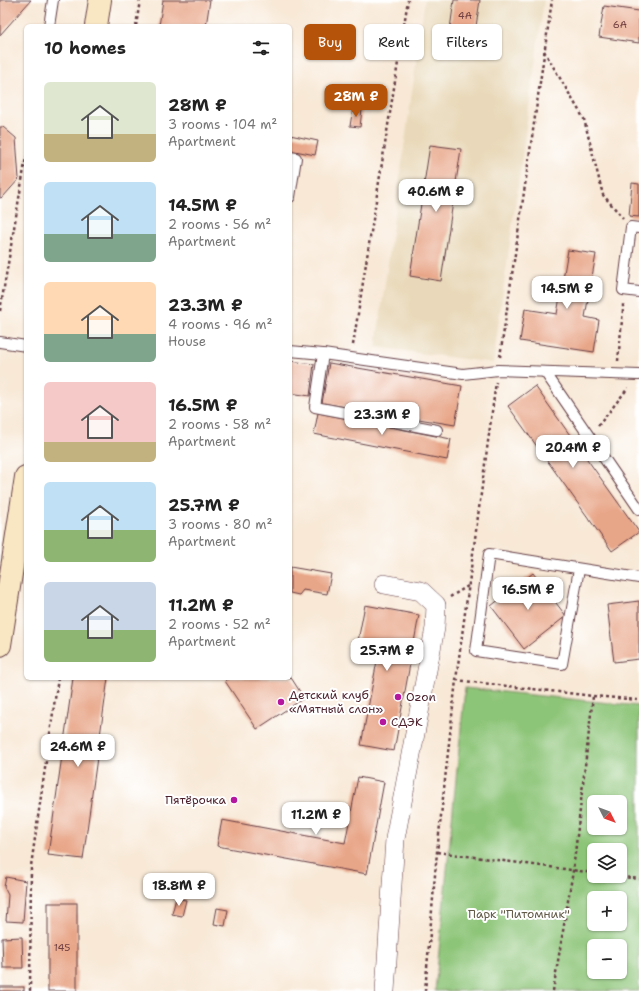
<!DOCTYPE html>
<html lang="en">
<head>
<meta charset="utf-8">
<style>
	:root { --surface:#fff; --page:#f2f2f2; --text:#222; --muted:#767676; --accent:#b45309 }
	body { margin:0; font-family:"Shantell Sans",sans-serif; background:var(--page); color:var(--text); height:100vh; display:flex; flex-direction:column; font-size:15px; white-space:nowrap }
	* { box-sizing:border-box; margin:0 }
	p { font-size:13px; color:var(--muted) }
	.icon { flex:none; width:22px; height:22px; fill:none; stroke:currentColor; stroke-width:2; stroke-linecap:round; stroke-linejoin:round }
	.map { position:relative; flex:1; overflow:hidden }
	.details { position:absolute; left:24px; top:24px; width:268px; height:656px; display:flex; flex-direction:column; background:var(--surface); border-radius:6px; box-shadow:0 1px 3px #0004 }
	.details>* { flex:none }
	.top-card { position:absolute; left:304px; top:24px; width:275px; height:36px; display:flex; gap:8px }
	.needle { width:26px; rotate:132deg }
	.fabs { position:absolute; left:587px; top:795px; display:grid; gap:8px }
	.fabs a { display:grid; place-items:center; width:40px; height:40px; border-radius:6px; background:var(--surface); box-shadow:0 1px 3px #0004; font-size:20px }
	.price { position:absolute; translate:-50% -34px; padding:0 9px; border-radius:8px; background:#fff; color:#222; font-size:13px; line-height:26px; filter:drop-shadow(0 1px 2px #0008) }
	.price::after { content:''; position:absolute; left:50%; top:24px; width:12px; height:9px; margin-left:-6px; background:inherit; clip-path:polygon(0 0,100% 0,50% 100%) }
	.price.current { background:var(--accent); color:#fff }
	ul { padding:0; list-style:none }
	li { display:flex; align-items:center; gap:12px; height:100px; padding:0 20px }
	li span { display:grid; place-items:center; flex:none; width:112px; height:80px; border-radius:6px; color:#555 }
	li>.icon { margin-inline-start:auto }
	span .icon { width:48px; height:48px; fill:#fffc; stroke-width:1 }
	li b { font-size:17px }
	h2 { display:flex; justify-content:space-between; align-items:center; height:48px; padding:0 20px; font-size:17px }
	.pill { padding:0 14px; border-radius:6px; background:var(--surface); box-shadow:0 1px 3px #0004; font-size:14px; line-height:36px }
	.pill.current { background:var(--accent); color:#fff }
	.map>svg:first-child { display:block }
	.built { fill:#e9d9ba }
	.green { fill:#8dc578; stroke:#6c7252; fill-rule:evenodd }
	.building { fill:#e8a688 }
	.lines { fill:none; stroke-linecap:round; stroke-linejoin:round }
	.lane-casing { stroke:#643d44; stroke-width:12 }
	.street-casing { stroke:#643d44; stroke-width:20 }
	.secondary-casing { stroke:#643d44; stroke-width:24 }
	.path { stroke:#643d44; stroke-width:2.5; stroke-dasharray:3 3; stroke-linecap:butt }
	.lane { stroke:#fff; stroke-width:10 }
	.street { stroke:#fff; stroke-width:19 }
	.secondary { stroke:#f9e7c3; stroke-width:22 }
	.poi-dot { fill:#b5179e; stroke:#fff; stroke-width:1.5 }
	.labels { text-anchor:middle; stroke-width:4; stroke-linejoin:round; paint-order:stroke }
	.number-label { font-size:10px; fill:#724142 }
	.poi-label { font-size:12px; fill:#4a1f2b; stroke:#fff; text-anchor:start }
	.park-label { font-size:12px; fill:#615946; stroke:#fff }
</style>
</head>
<body>
<div class="map">
<svg width="639" height="991" viewBox="0 0 639 991">
	<rect width="100%" height="100%" fill="#fff"/>
	<filter id="ink" filterUnits="userSpaceOnUse"><feTurbulence type="fractalNoise" baseFrequency=".025" numOctaves="2"/><feDisplacementMap in="SourceGraphic" scale="8" xChannelSelector="R" yChannelSelector="G"/><feConvolveMatrix kernelMatrix="1 2 1 2 8 2 1 2 1" color-interpolation-filters="sRGB"/></filter>
	<filter id="wash" filterUnits="userSpaceOnUse"><feTurbulence type="fractalNoise" baseFrequency=".012" numOctaves="4" result="noise"/><feDisplacementMap in="SourceGraphic" scale="16" xChannelSelector="R" yChannelSelector="G"/><feGaussianBlur stdDeviation="0.9" result="paint"/><feColorMatrix in="noise" values="0 0 0 0 0 0 0 0 0 0 0 0 0 0 0 0 0 1.4 0 .05"/><feComposite in="paint" operator="in"/></filter>
	<g filter="url(#wash)">
		<rect width="100%" height="100%" fill="#f8e8d5"/>
		<path class="built" d="M425,0H544L493,363L376,347Z"/>
		<path class="green" d="M465,688L639,706V991H435ZM594,802H620V828H594ZM594,850H620V876H594ZM594,898H620V924H594ZM594,946H620V972H594Z"/>
		<g id="blocks">
			<g class="building">
				<path d="M0,0H31L0,35Z"/>
				<path d="M163,0H210L206,26H159Z"/>
				<path d="M454,0H480L475,33L450,29Z"/>
				<path d="M604,6L639,11V43L599,37Z"/>
				<path d="M353,108L362,109L360,127L350,126Z"/>
				<path d="M0,127H3L16,138L19,179L3,197L0,198Z"/>
				<path d="M290,135L318,141L315,155L290,150Z"/>
				<path d="M430,145L461,149L441,281L410,276Z"/>
				<path d="M632,183L639,184V217L629,216Z"/>
				<path d="M568,250L596,254L585,317L599,320L594,352L520,341L525,309L557,314Z"/>
				<path d="M290,361L314,364L310,396L290,393Z"/>
				<path d="M329,363L462,386L455,425L322,403Z"/>
				<path d="M535,386L639,532L612,551L508,406Z"/>
				<path d="M318,413L451,439L447,460L314,434Z"/>
				<path d="M290,567L331,574L327,594L303,590L299,595L290,593Z"/>
				<path d="M533,573L566,616L524,649L491,606Z"/>
				<path d="M639,601V659L614,662L607,605Z"/>
				<path d="M365,605L419,615L394,751L361,745L380,645L358,641Z"/>
				<path d="M290,676L304,698L257,729L225,681L229,678H290Z"/>
				<path d="M73,678H108L83,859L48,855Z"/>
				<path d="M358,777L384,782L367,874L217,846L222,820L345,843Z"/>
				<path d="M6,877L26,881L23,922L6,921L8,895L4,887Z"/>
				<path d="M176,898L186,900L182,916L172,914Z"/>
				<rect x="48" y="903" width="29" height="88"/>
				<path d="M217,908L228,910L225,926L214,924Z"/>
				<path d="M22,937L23,968H3L2,938Z"/>
				<rect x="0" y="987" width="24" height="4"/>
			</g>
		</g>
	</g>
	<g filter="url(#ink)">
		<use href="#blocks" fill-opacity="0" stroke="#643d44" stroke-width="1"/>
		<g class="lines">
			<defs>
				<g id="lane">
					<path d="M49,26L53,0"/>
					<path d="M290,157L296,158L290,197"/>
					<path d="M639,228L631,227L623,290L639,292"/>
					<path d="M0,342L26,346"/>
					<path d="M290,351L323,354L463,374L498,370L639,375"/>
					<path d="M323,354L315,407L437,430"/>
					<path d="M545,372L639,509"/>
					<path d="M579,569L562,664L476,651L489,554L639,578"/>
				</g>
				<path id="street" d="M384,584L421,591L436,605L435,628L395,839L385,991"/>
				<g id="secondary">
					<path d="M96,26L100,0"/>
					<path d="M0,645L26,477"/>
				</g>
			</defs>
			<use href="#lane" class="lane-casing"/>
			<use href="#street" class="street-casing"/>
			<use href="#secondary" class="secondary-casing"/>
			<g class="path">
				<path d="M136,26L140,0"/>
				<path d="M544,51L584,119L603,195L623,218"/>
				<path d="M0,311L26,157"/>
				<path d="M353,345L408,0"/>
				<path d="M500,357L552,0"/>
				<path d="M618,361L623,310V303"/>
				<path d="M598,426L628,388"/>
				<path d="M450,597L468,586"/>
				<path d="M456,680L593,696L639,700"/>
				<path d="M437,852L594,873"/>
				<path d="M615,876L639,879"/>
				<path d="M30,991L31,866L58,678"/>
				<path d="M425,991L437,852L456,680L496,382"/>
				<path d="M553,991L573,871L593,696"/>
			</g>
			<use href="#lane" class="lane"/>
			<use href="#street" class="street"/>
			<use href="#secondary" class="secondary"/>
		</g>
	</g>
	<g class="poi-dot">
		<circle cx="398" cy="697" r="4"/>
		<circle cx="281" cy="702" r="4"/>
		<circle cx="383" cy="722" r="4"/>
		<circle cx="234" cy="800" r="4"/>
	</g>
	<g class="labels">
		<g class="number-label">
			<text x="465" y="19">4А</text>
			<text x="620" y="28">6А</text>
			<text x="62" y="951">145</text>
		</g>
		<g class="poi-label">
			<text x="289" y="699">Детский клуб<tspan x="289" dy="14">«Мятный слон»</tspan></text>
			<text x="406" y="701">Ozon</text>
			<text x="391" y="726">СДЭК</text>
			<text x="226" y="804" text-anchor="end">Пятёрочка</text>
		</g>
		<g class="park-label">
			<text x="519" y="918">Парк "Питомник"</text>
		</g>
	</g>
</svg>
<div class="fabs">
<a><svg class="needle" viewBox="-14 -14 28 28"><path d="M0-13l5 13h-10z" fill="#e53935"/><path d="M0 13l5-13h-10z" fill="#767676"/></svg></a>
<a><svg class="icon" aria-label="layers" viewBox="0 0 24 24"><path d="M12 4l9 5-9 5-9-5zM3 14l9 5 9-5"/></svg></a>
<a>+</a>
<a>−</a>
</div>
<b class="price current" style="left:356px;top:118px">28M ₽</b>
<b class="price" style="left:436px;top:213px">40.6M ₽</b>
<b class="price" style="left:567px;top:310px">14.5M ₽</b>
<b class="price" style="left:382px;top:436px">23.3M ₽</b>
<b class="price" style="left:573px;top:469px">20.4M ₽</b>
<b class="price" style="left:528px;top:611px">16.5M ₽</b>
<b class="price" style="left:387px;top:672px">25.7M ₽</b>
<b class="price" style="left:78px;top:768px">24.6M ₽</b>
<b class="price" style="left:316px;top:836px">11.2M ₽</b>
<b class="price" style="left:179px;top:907px">18.8M ₽</b>
<div class="top-card">
<a class="pill current">Buy</a>
<a class="pill">Rent</a>
<a class="pill">Filters</a>
</div>
<section class="details">
<h2>10 homes<svg class="icon" aria-label="filters" viewBox="0 0 24 24"><path d="M4 7h16M4 17h16"/><circle cx="9" cy="7" r="2"/><circle cx="15" cy="17" r="2"/></svg></h2>
<ul>
<li><span style="background:linear-gradient(#dfe7d0 65%,#c2b280 0)"><svg class="icon" aria-label="home" viewBox="0 0 24 24"><path d="M3 11l9-7 9 7M6 9v11h12V9"/></svg></span><div><b>28M ₽</b><p>3 rooms · 104 m²</p><p>Apartment</p></div></li>
<li><span style="background:linear-gradient(#bfe0f5 65%,#7fa58c 0)"><svg class="icon" aria-label="home" viewBox="0 0 24 24"><path d="M3 11l9-7 9 7M6 9v11h12V9"/></svg></span><div><b>14.5M ₽</b><p>2 rooms · 56 m²</p><p>Apartment</p></div></li>
<li><span style="background:linear-gradient(#ffd9b3 65%,#7fa58c 0)"><svg class="icon" aria-label="home" viewBox="0 0 24 24"><path d="M3 11l9-7 9 7M6 9v11h12V9"/></svg></span><div><b>23.3M ₽</b><p>4 rooms · 96 m²</p><p>House</p></div></li>
<li><span style="background:linear-gradient(#f6c9c9 75%,#c2b280 0)"><svg class="icon" aria-label="home" viewBox="0 0 24 24"><path d="M3 11l9-7 9 7M6 9v11h12V9"/></svg></span><div><b>16.5M ₽</b><p>2 rooms · 58 m²</p><p>Apartment</p></div></li>
<li><span style="background:linear-gradient(#bfe0f5 60%,#8fb573 0)"><svg class="icon" aria-label="home" viewBox="0 0 24 24"><path d="M3 11l9-7 9 7M6 9v11h12V9"/></svg></span><div><b>25.7M ₽</b><p>3 rooms · 80 m²</p><p>Apartment</p></div></li>
<li><span style="background:linear-gradient(#c9d6e8 60%,#8fb573 0)"><svg class="icon" aria-label="home" viewBox="0 0 24 24"><path d="M3 11l9-7 9 7M6 9v11h12V9"/></svg></span><div><b>11.2M ₽</b><p>2 rooms · 52 m²</p><p>Apartment</p></div></li>
</ul>
</section>
</div>
</body>
</html>
